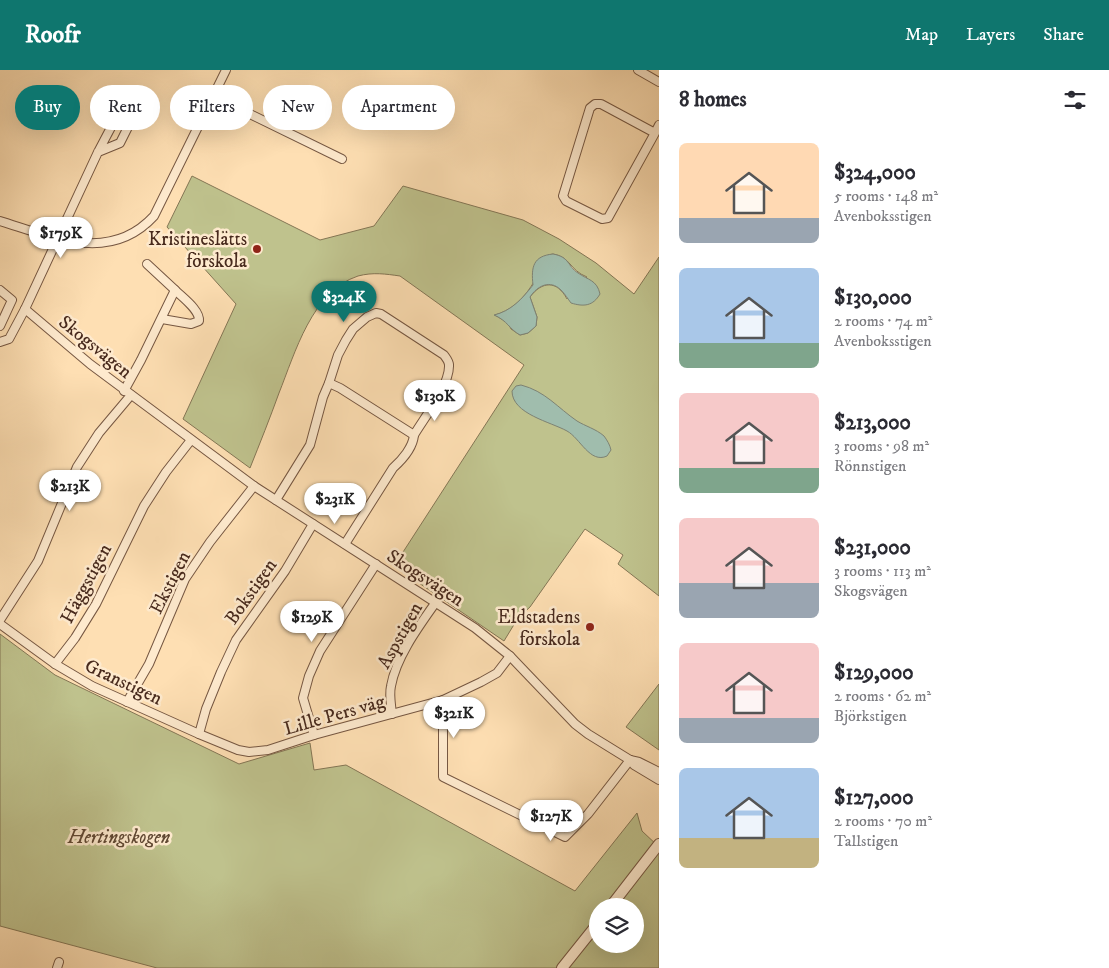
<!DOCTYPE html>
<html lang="en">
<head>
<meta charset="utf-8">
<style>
	:root { --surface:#fff; --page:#f2f2f3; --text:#2b2b33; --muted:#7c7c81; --accent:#0f766e }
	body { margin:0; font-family:"IM FELL DW Pica",serif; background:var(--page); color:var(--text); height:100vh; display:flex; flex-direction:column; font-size:19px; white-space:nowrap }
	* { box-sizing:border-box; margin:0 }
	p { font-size:16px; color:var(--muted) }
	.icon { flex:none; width:28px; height:28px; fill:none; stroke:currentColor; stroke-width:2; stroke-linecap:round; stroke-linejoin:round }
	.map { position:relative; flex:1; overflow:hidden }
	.drawer { display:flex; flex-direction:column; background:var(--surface); width:450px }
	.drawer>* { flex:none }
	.banner { position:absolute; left:15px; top:15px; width:475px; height:45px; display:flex; gap:10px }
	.fabs { position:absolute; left:589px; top:828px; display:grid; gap:10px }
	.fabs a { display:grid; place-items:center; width:55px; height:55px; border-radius:50%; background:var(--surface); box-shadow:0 5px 20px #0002; font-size:25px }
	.price { position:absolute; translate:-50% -42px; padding:0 11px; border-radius:18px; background:#fff; color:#222; font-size:16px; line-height:32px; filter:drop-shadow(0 1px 2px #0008) }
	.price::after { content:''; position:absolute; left:50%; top:30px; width:15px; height:11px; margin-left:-8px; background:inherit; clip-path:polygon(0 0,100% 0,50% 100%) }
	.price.active { background:var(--accent); color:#fff }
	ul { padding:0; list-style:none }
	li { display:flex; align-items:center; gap:15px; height:125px; padding:0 20px }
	li span { display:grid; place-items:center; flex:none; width:140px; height:100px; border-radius:8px; color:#555 }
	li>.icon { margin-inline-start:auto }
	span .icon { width:60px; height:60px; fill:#fffc; stroke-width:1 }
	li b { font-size:21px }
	h2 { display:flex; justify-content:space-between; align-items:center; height:60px; padding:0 20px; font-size:21px }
	.chip { padding:0 18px; border-radius:22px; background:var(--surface); box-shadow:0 5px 20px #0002; font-size:18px; line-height:45px }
	.chip.active { background:var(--accent); color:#fff }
	header { display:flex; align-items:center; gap:30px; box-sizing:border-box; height:70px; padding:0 25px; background:var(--accent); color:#fff }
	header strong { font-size:24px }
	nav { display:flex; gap:28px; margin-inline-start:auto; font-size:18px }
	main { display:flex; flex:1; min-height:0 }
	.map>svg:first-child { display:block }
	.green { fill:#bfc28d; stroke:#847655; fill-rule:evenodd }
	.water { fill:#a0bdad; stroke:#7d8273 }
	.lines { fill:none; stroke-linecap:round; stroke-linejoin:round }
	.minor-casing { stroke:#765742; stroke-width:10 }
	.tertiary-casing { stroke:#765742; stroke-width:12 }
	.minor { stroke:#feeace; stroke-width:8 }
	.tertiary { stroke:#feeace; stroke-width:10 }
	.poi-dot { fill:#8f2418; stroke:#feeace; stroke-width:2 }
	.labels { text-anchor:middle; stroke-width:5; stroke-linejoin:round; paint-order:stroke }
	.poi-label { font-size:19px; fill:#482a1d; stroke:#feeace; text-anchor:end }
	.street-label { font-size:19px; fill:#482a1d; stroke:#feeace }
	.park-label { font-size:19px; font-style:italic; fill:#604833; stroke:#feeace }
</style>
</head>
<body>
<header>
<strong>Roofr</strong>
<nav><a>Map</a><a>Layers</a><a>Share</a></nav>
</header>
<main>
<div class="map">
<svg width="659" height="898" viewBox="0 0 659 898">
	<rect width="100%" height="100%" fill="#fedfb3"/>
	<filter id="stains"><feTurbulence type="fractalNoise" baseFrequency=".004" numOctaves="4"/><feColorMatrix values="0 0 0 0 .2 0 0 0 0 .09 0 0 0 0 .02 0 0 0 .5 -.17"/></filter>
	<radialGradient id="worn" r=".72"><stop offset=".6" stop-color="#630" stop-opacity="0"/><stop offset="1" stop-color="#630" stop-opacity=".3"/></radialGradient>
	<g class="green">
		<path d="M192,106L320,170L374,156L403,116L523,150L559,169L596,193L634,224L659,187V526L618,494L623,485L585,459L530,537L518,548L504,571L394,496L524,295L400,206C386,204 373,202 358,206C312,221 295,283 279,323C270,348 260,373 250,398L183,349L236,234L167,157ZM553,184C571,187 569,200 587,207L567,229C557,210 542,211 530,227L537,247L536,256L528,263L520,265L511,259L508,253L495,245C524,237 536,209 548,185Z"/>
		<path d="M0,564L55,605L239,694L310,673L314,700L346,695L575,821L637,743L642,761L659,777V898H157L0,856ZM598,836H635V874H598Z"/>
		<path d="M659,614V680L626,657Z"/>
	</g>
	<g class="water">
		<path d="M553,184C570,187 567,196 578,203C588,210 597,210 600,224C593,236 584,237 571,233C568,229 565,224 561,220C550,209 537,216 530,227L537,247L536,256L528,263L520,265C509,259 508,251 494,245C511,241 522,229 533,215C531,197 533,186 553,184Z"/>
		<path d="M521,315C545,321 558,338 577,351C585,356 596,359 604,366C607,370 610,375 611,380L607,386C590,394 580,368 567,361C551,352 512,344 512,321L516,316Z"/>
	</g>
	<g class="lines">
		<defs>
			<g id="minor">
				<path d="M638,0L659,12"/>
				<path d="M213,26L342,89"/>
				<path d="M655,63L601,34H595L590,38L563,126L566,131L602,149L608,148L655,63L659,55"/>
				<path d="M0,151C52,167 110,194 154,146L226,0"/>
				<path d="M0,220L12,230L0,256"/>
				<path d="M25,239L90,294L254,416L475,558L510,586L575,654L588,664L630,690L634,695L659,710"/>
				<path d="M162,249L191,254L199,251C200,240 183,228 175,220"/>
				<path d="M0,272L9,269L25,239L98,82L117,46C123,41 127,44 133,47L120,73L98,82"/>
				<path d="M329,313L340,318L414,365"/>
				<path d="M124,321L141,290L175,220L147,194"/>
				<path d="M276,430L310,375L323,327L329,313L338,285L346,270L353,259L367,247L376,243L381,244L444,285C446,288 449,291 449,295C450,315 424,348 414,365C413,377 402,390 393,398L345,474"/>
				<path d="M0,550L38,491L77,397L99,363L131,325"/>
				<path d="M0,554L55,594L92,616L199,664L238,680L249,682L268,680L314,665L443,630L481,612L497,603L510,586"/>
				<path d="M55,594L75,568L96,534L144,436L166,402L191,370"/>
				<path d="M443,630V707L565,767L588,744L630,690"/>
				<path d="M127,632L149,594L185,509L210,472L254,416"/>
				<path d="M392,644C391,634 389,625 391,616C396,587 419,556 436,532"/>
				<path d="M199,664L206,639L221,602L236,570L285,501L313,454"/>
				<path d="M314,665L303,628L309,606L320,581L376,494"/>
				<path d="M630,690L639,692L659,702"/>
				<path d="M57,898L59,892"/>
			</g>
			<g id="tertiary">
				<path d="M611,836L659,774"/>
				<path d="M562,898L598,853"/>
			</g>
		</defs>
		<use href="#minor" class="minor-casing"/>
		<use href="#tertiary" class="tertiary-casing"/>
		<use href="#minor" class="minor"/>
		<use href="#tertiary" class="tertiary"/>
	</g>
	<g class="poi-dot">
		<circle cx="257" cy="179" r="5"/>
		<circle cx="590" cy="557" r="5"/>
	</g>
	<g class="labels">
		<g class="poi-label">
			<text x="247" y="175">Kristineslätts<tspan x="247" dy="22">förskola</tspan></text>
			<text x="580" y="553">Eldstadens<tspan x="580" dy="22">förskola</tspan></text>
		</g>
		<g class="street-label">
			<text transform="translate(96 276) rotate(39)" y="7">Skogsvägen</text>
			<text transform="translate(426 507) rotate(33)" y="7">Skogsvägen</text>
			<text transform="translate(169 512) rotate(-63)" y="7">Ekstigen</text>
			<text transform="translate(85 513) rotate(-62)" y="7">Häggstigen</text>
			<text transform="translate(250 521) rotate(-55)" y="7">Bokstigen</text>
			<text transform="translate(399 565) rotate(-61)" y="7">Aspstigen</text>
			<text transform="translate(124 611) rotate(25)" y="7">Granstigen</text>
			<text transform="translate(334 644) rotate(-16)" y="7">Lille Pers väg</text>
		</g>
		<g class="park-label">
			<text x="119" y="773">Hertingskogen</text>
		</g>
	</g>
	<rect width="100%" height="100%" filter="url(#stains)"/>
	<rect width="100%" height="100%" fill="url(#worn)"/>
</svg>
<div class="fabs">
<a><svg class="icon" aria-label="layers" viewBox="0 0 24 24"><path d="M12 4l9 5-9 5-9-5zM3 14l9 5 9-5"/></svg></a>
</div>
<b class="price" style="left:61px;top:189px">$179K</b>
<b class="price active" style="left:344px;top:253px">$324K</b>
<b class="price" style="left:435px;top:352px">$130K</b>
<b class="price" style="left:70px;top:442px">$213K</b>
<b class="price" style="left:335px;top:455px">$231K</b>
<b class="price" style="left:312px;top:573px">$129K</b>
<b class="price" style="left:454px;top:669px">$321K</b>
<b class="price" style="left:551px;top:772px">$127K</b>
<div class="banner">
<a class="chip active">Buy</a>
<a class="chip">Rent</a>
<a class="chip">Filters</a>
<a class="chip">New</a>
<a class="chip">Apartment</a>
</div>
</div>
<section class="drawer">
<h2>8 homes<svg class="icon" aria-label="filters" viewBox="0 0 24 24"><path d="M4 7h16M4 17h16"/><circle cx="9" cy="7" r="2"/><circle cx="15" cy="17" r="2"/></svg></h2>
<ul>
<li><span style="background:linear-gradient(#ffd9b3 75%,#9aa5b1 0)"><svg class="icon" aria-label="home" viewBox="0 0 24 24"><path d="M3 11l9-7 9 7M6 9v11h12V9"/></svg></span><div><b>$324,000</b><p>5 rooms · 148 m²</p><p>Avenboksstigen</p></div></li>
<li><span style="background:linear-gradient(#a9c7e8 75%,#7fa58c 0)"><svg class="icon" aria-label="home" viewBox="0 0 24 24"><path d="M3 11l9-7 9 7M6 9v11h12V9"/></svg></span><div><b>$130,000</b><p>2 rooms · 74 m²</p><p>Avenboksstigen</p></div></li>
<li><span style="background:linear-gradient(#f6c9c9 75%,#7fa58c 0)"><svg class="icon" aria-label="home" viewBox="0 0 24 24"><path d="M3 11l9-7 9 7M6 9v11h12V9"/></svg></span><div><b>$213,000</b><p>3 rooms · 98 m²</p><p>Rönnstigen</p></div></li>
<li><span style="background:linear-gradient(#f6c9c9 65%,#9aa5b1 0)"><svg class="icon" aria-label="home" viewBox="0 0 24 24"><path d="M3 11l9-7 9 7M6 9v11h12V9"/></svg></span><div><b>$231,000</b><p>3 rooms · 113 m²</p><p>Skogsvägen</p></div></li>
<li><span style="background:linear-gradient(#f6c9c9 75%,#9aa5b1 0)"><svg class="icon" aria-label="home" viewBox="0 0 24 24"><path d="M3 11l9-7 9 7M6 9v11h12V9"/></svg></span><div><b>$129,000</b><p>2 rooms · 62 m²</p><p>Björkstigen</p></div></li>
<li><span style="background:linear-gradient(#a9c7e8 70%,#c2b280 0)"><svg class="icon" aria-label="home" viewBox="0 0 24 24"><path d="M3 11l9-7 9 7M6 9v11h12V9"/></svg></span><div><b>$127,000</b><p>2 rooms · 70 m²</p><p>Tallstigen</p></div></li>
</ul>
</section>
</main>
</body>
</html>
